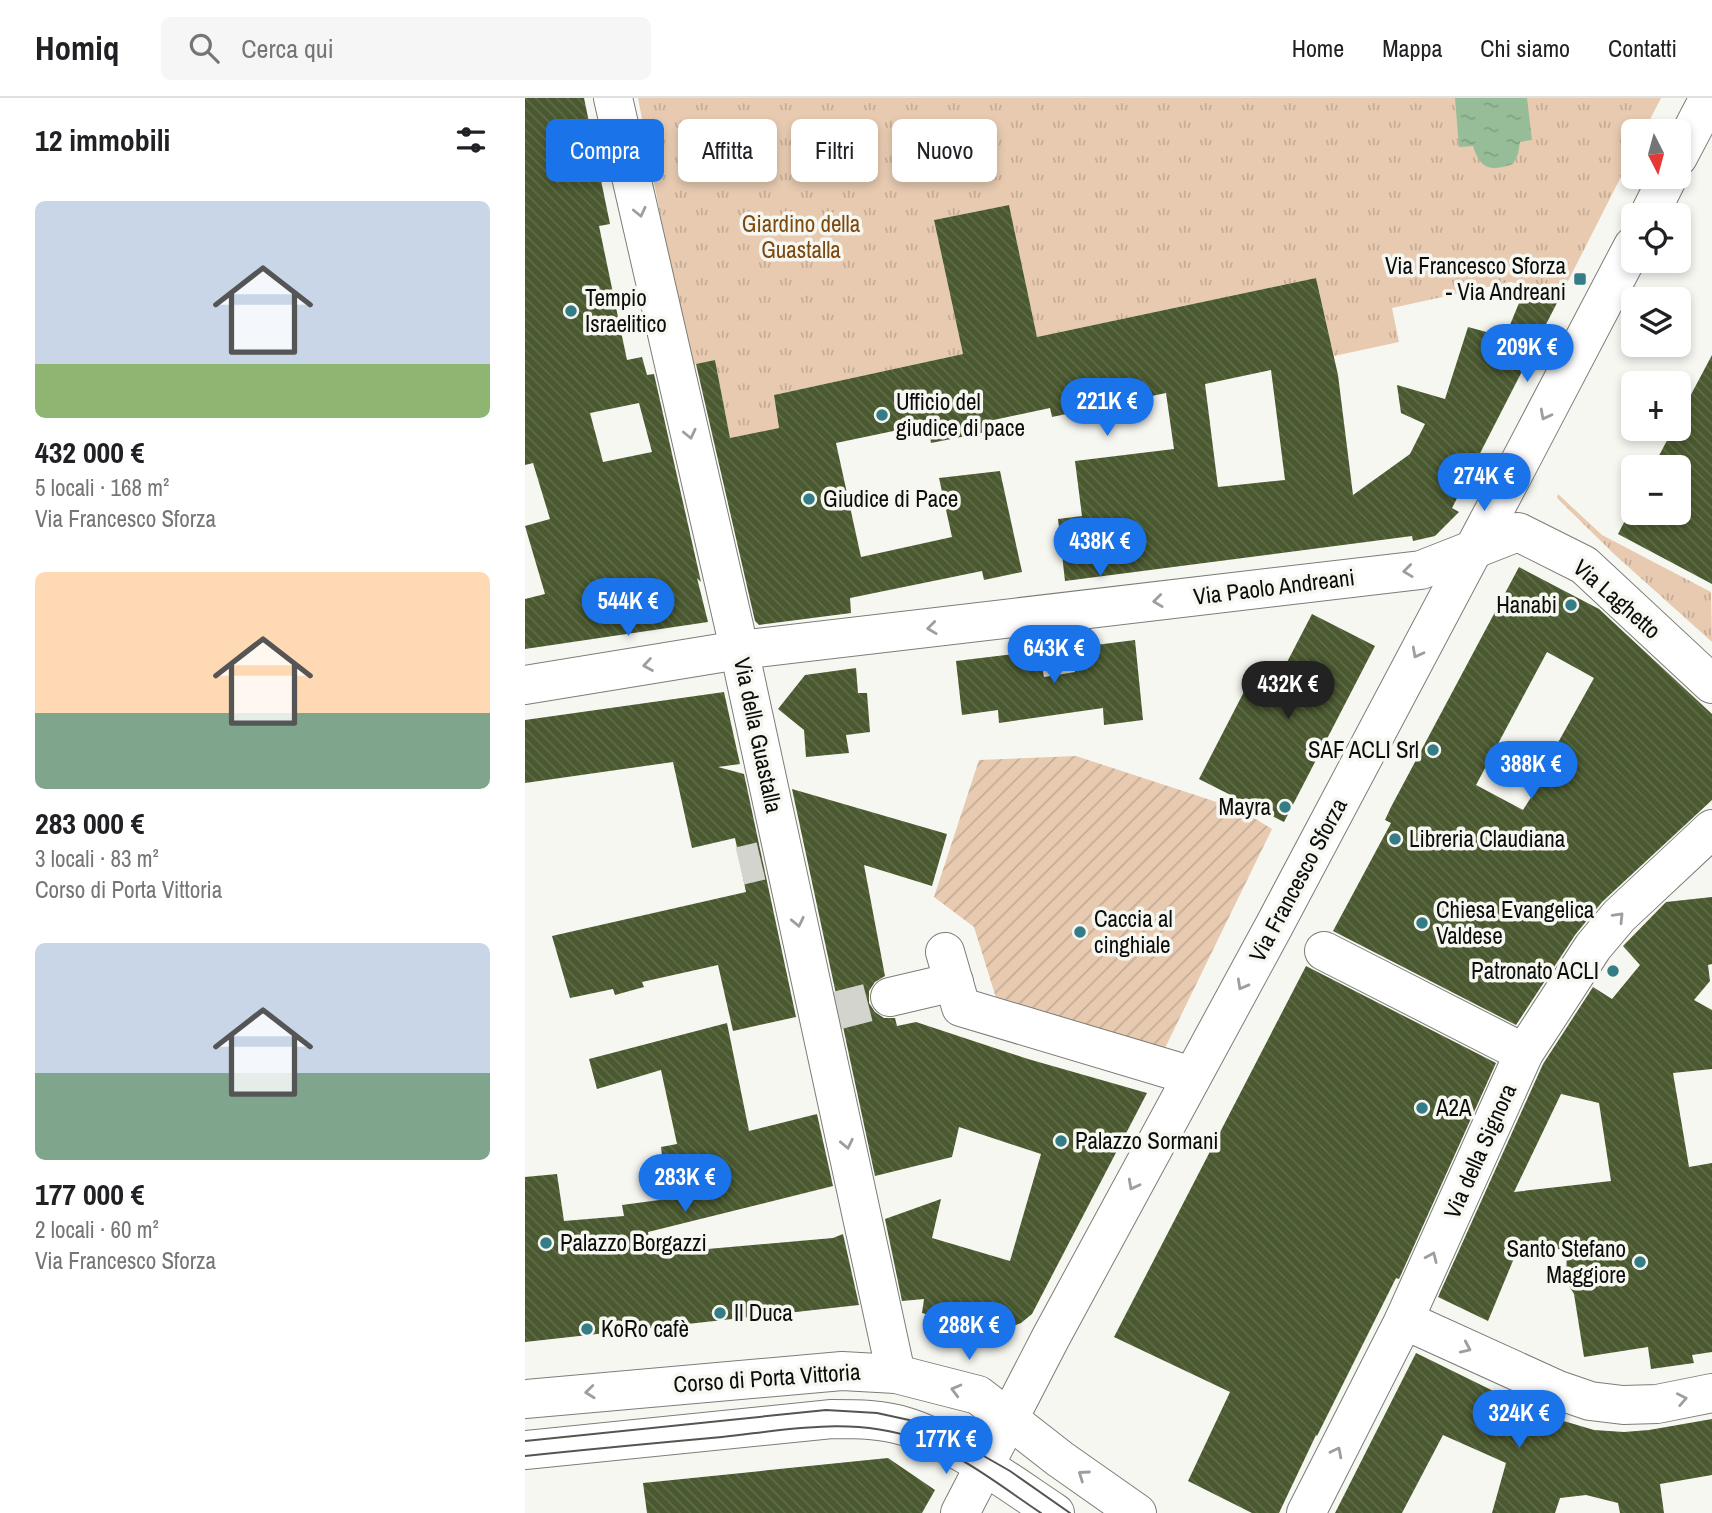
<!DOCTYPE html>
<html lang="it">
<head>
<meta charset="utf-8">
<style>
	:root { --surface:#fff; --page:#f6f6f6; --text:#202124; --muted:#757577; --line:#e0e0e0; --accent:#1a73e8 }
	body { margin:0; font-family:"Archivo Narrow",sans-serif; background:var(--page); color:var(--text); height:100vh; display:flex; flex-direction:column; font-size:26px; white-space:nowrap }
	* { box-sizing:border-box; margin:0 }
	p { font-size:23px; color:var(--muted) }
	.icon { flex:none; width:38px; height:38px; fill:none; stroke:currentColor; stroke-width:2; stroke-linecap:round; stroke-linejoin:round }
	.map { position:relative; flex:1; overflow:hidden }
	.side { display:flex; flex-direction:column; background:var(--surface); width:525px }
	.side>* { flex:none }
	.hud { position:absolute; left:21px; top:21px; width:665px; height:63px; display:flex; gap:14px }
	.needle { width:46px; rotate:174deg }
	.tools { position:absolute; left:1096px; top:21px; display:grid; gap:14px }
	.tools a { display:grid; place-items:center; width:70px; height:70px; border-radius:10px; background:var(--surface); box-shadow:0 4px 10px #0003; font-size:35px }
	.price { position:absolute; translate:-50% -60px; padding:0 16px; border-radius:24px; background:var(--accent); color:#fff; font-size:23px; line-height:46px; filter:drop-shadow(0 2px 4px #0008) }
	.price::after { content:''; position:absolute; left:50%; top:42px; width:21px; height:16px; margin-left:-10px; background:inherit; clip-path:polygon(0 0,100% 0,50% 100%) }
	.price.current { background:#222; color:#fff }
	ul { padding:0; list-style:none }
	li { display:grid; align-content:center; gap:14px; height:371px; padding:0 35px }
	li span { display:grid; place-items:center; height:217px; border-radius:10px; color:#555 }
	li>.icon { margin-inline-start:auto }
	span .icon { width:126px; height:126px; fill:#fffc; stroke-width:1 }
	li b { font-size:30px }
	h2 { display:flex; justify-content:space-between; align-items:center; height:84px; padding:0 35px; font-size:30px }
	.pill { padding:0 24px; border-radius:10px; background:var(--surface); box-shadow:0 4px 10px #0003; font-size:24px; line-height:63px }
	.pill.current { background:var(--accent); color:#fff }
	header { display:flex; align-items:center; gap:42px; box-sizing:border-box; height:98px; padding:0 35px; background:var(--surface); border-bottom:2px solid var(--line) }
	header strong { font-size:33px }
	nav { display:flex; gap:38px; margin-inline-start:auto; font-size:24px }
	.search { width:490px; height:63px; background:var(--page); display:flex; align-items:center; gap:18px; box-sizing:border-box; padding:0 24px; border-radius:10px; color:var(--muted); font-size:26px }
	main { display:flex; flex:1; min-height:0 }
	.map>svg:first-child { display:block }
	.grass { fill:url(#grass-tufts) }
	.garden { fill:url(#garden-furrows) }
	.water { fill:url(#water-ripples) }
	.building { fill:url(#building-back-hatch); fill-rule:evenodd }
	.lines { fill:none; stroke-linecap:round; stroke-linejoin:round }
	.minor-tunnel { stroke:#d4d4cf; stroke-width:38; stroke-dasharray:38 19; stroke-linecap:butt }
	.minor-casing { stroke:#7c7c78; stroke-width:40 }
	.minor { stroke:#fff; stroke-width:38 }
	.tram { stroke:#545451; stroke-width:2 }
	.oneway { stroke:#9e9e9d }
	.poi-dot { fill:#357d86; stroke:#f7f7f2; stroke-width:2.5 }
	.labels { text-anchor:middle; stroke-width:7; stroke-linejoin:round; paint-order:stroke }
	.park-label { font-size:23px; fill:#7c4a0e; stroke:#f7f7f2 }
	.poi-label { font-size:23px; fill:#0c0c0a; stroke:#f7f7f2; text-anchor:start }
	.street-label { font-size:23px; fill:#0c0c0a; stroke:#f7f7f2 }
</style>
</head>
<body>
<header>
<strong>Homiq</strong>
<div class="search"><svg class="icon" aria-label="search" viewBox="0 0 24 24"><circle cx="10" cy="10" r="6"/><path d="M15 15l6 6"/></svg>Cerca qui</div>
<nav><a>Home</a><a>Mappa</a><a>Chi siamo</a><a>Contatti</a></nav>
</header>
<main>
<section class="side">
<h2>12 immobili<svg class="icon" aria-label="filters" viewBox="0 0 24 24"><path d="M4 7h16M4 17h16"/><circle cx="9" cy="7" r="2"/><circle cx="15" cy="17" r="2"/></svg></h2>
<ul>
<li><span style="background:linear-gradient(#c9d6e8 75%,#8fb573 0)"><svg class="icon" aria-label="home" viewBox="0 0 24 24"><path d="M3 11l9-7 9 7M6 9v11h12V9"/></svg></span><div><b>432 000 €</b><p>5 locali · 168 m²</p><p>Via Francesco Sforza</p></div></li>
<li><span style="background:linear-gradient(#ffd9b3 65%,#7fa58c 0)"><svg class="icon" aria-label="home" viewBox="0 0 24 24"><path d="M3 11l9-7 9 7M6 9v11h12V9"/></svg></span><div><b>283 000 €</b><p>3 locali · 83 m²</p><p>Corso di Porta Vittoria</p></div></li>
<li><span style="background:linear-gradient(#c9d6e8 60%,#7fa58c 0)"><svg class="icon" aria-label="home" viewBox="0 0 24 24"><path d="M3 11l9-7 9 7M6 9v11h12V9"/></svg></span><div><b>177 000 €</b><p>2 locali · 60 m²</p><p>Via Francesco Sforza</p></div></li>
</ul>
</section>
<div class="map">
<svg width="1187" height="1415" viewBox="0 0 1187 1415">
	<defs>
		<pattern id="grass-tufts" width="24" height="20" patternUnits="userSpaceOnUse" patternTransform="scale(1.75)"><rect width="24" height="20" fill="#e7cab0"/><path d="M3 7l-1-3M5 7V3M7 7l1-3M15 17l-1-3M17 17v-4M19 17l1-3" fill="none" stroke="#c5ac96"/></pattern>
		<pattern id="garden-furrows" width="10" height="10" patternUnits="userSpaceOnUse" patternTransform="scale(1.75)"><rect width="10" height="10" fill="#e7cab0"/><path d="M-1 1l2-2M0 10L10 0M9 11l2-2" fill="none" stroke="#c5ac96"/></pattern>
		<pattern id="water-ripples" width="26" height="14" patternUnits="userSpaceOnUse" patternTransform="scale(1.75)"><rect width="26" height="14" fill="#97bd98"/><path d="M2 4q2-2 4 0t4 0M15 11q2-2 4 0t4 0" fill="none" stroke="#81a182"/></pattern>
		<pattern id="building-back-hatch" width="6" height="6" patternUnits="userSpaceOnUse" patternTransform="scale(1.75)"><rect width="6" height="6" fill="#4a592f"/><path d="M-1 5l2 2M0 0l6 6M5-1l2 2" fill="none" stroke="#606c4a"/></pattern>
	</defs>
	<rect width="100%" height="100%" fill="#f7f7f2"/>
	<g class="grass">
		<path d="M113,0H1136L1119,33H1108V55L1035,199L986,184L867,210L874,244L809,258L791,180L512,239L484,107L409,122L438,256L249,297L254,330L205,340L190,262L164,268Z"/>
		<path d="M1033,396L1077,437L1186,494L1187,544L1089,456L1032,400Z"/>
	</g>
	<path class="garden" d="M551,658L716,712L747,731L640,950L471,900L449,829L409,799L454,662Z"/>
	<path class="water" d="M930,0H1002L1007,42L995,44L993,56L988,66C965,74 955,71 948,48L934,49Z"/>
	<g class="building">
		<path d="M0,0H59L85,126L74,128L102,262L117,259L122,277L129,276L176,484L172,480L183,524L0,551V501L20,496L0,428L25,421L8,365L0,367ZM114,305L127,354L78,364L65,315Z"/>
		<path d="M484,107L512,239L791,180L813,277L828,397L885,356L900,326L876,315L872,287L920,301L943,229L980,239L1001,188L1035,199L927,410L934,414L910,438L888,443L887,438L540,483L533,421L557,418L550,363L649,351L641,295L527,319L525,310L464,323L466,333L406,345L402,326L311,345L336,459L427,439L414,380L475,373L497,474L459,482L457,473L325,500L326,515L234,527L230,523L171,266L190,262L205,340L254,330L249,297L438,256L409,122ZM746,272L760,382L693,389L680,286Z"/>
		<path d="M1187,257V486L1093,436L1108,407V415H1153V369H1128L1148,331H1153V321Z"/>
		<path d="M994,469L1074,511L1187,616V702L1077,804L1050,837L991,927L808,833L866,725L860,722L866,709ZM1022,554L1069,580L1030,650V661L998,712L951,687Z"/>
		<path d="M787,516L850,548L759,724L674,681L724,584L746,595Z"/>
		<path d="M610,542L618,622L579,627L578,610L474,625L473,612L437,617L431,563L514,553L519,579L550,574L547,550Z"/>
		<path d="M331,570L333,595H342L345,634L321,637L324,655L281,659L279,632L253,611L280,577Z"/>
		<path d="M199,594L215,666L193,669L219,676L271,919L208,933L193,867L117,884L119,889L90,897L88,891L45,900L27,838L221,794L210,740L167,750L148,664L0,685V622Z"/>
		<path d="M267,691L422,736L407,788L339,767L360,878L350,884L344,893V905L350,914L359,920H370L372,928L391,924L503,961L622,995L507,1216L496,1225L481,1231L455,1225L452,1231L397,1215L399,1201L377,1203L360,1121L416,1101L407,1140L485,1163L516,1056L434,1029L427,1059L350,1078Z"/>
		<path d="M1187,799V866L1183,867L1185,883L1169,902L1187,912V971L1148,975L1164,1069L1187,1065V1254L1167,1257L1169,1265L1126,1271L1123,1249L1059,1259L1049,1196L1041,1183L1042,1151L992,1153L963,1223L913,1199L1018,966L1068,889L1087,901L1115,867L1098,848L1141,804ZM1036,996L1074,1005L1086,1083L989,1094Z"/>
		<path d="M781,868L971,965L874,1181L871,1180L792,1338L791,1337L754,1415H727L663,1383L705,1294L589,1239Z"/>
		<path d="M202,925L224,1033L292,1016L308,1088L123,1134L126,1156L308,1140L318,1136L334,1207L0,1244V1079L32,1076L39,1123L99,1118L97,1107L142,1101L136,1049L152,1046L136,972L72,991L64,961Z"/>
		<path d="M891,1255L1015,1316L1069,1332L1099,1334L1124,1332L1187,1321V1377L1135,1386L1139,1415H1095L1093,1405L1061,1397L1035,1400L1030,1415H967L981,1365L918,1337L877,1415H810Z"/>
		<path d="M363,1360L410,1392L397,1415H122L118,1385Z"/>
	</g>
	<g class="lines">
		<g class="minor-tunnel">
			<path d="M215,768L236,763"/>
			<path d="M306,914L365,899"/>
		</g>
		<defs>
			<g id="minor">
				<path d="M88,0L209,528L371,1276"/>
				<path d="M1153,59L1184,0"/>
				<path d="M1124,117L1143,79"/>
				<path d="M0,587L214,552L896,472L993,434L1059,467L1187,586"/>
				<path d="M799,853L999,955"/>
				<path d="M420,854L436,909L667,978"/>
				<path d="M365,899L429,884"/>
				<path d="M879,1222L1033,1292L1065,1303L1098,1307L1132,1306L1187,1295"/>
				<path d="M0,1301L317,1273L371,1276L453,1297L535,1361L612,1415"/>
				<path d="M0,1352L307,1321C332,1321 358,1321 382,1329C432,1345 486,1386 530,1415"/>
				<path d="M435,1415L526,1239L749,828L989,375L1108,148"/>
				<path d="M781,1415L879,1222L999,955L1068,849L1094,818L1187,731"/>
			</g>
		</defs>
		<use href="#minor" class="minor-casing"/>
		<use href="#minor" class="minor"/>
		<g class="tram">
			<path d="M0,1343L301,1312L352,1315L384,1322L429,1341L485,1373L545,1415"/>
			<path d="M0,1358C66,1351 131,1345 197,1339C262,1332 328,1318 392,1341C437,1357 477,1389 516,1415"/>
		</g>
	</g>
	<defs><path id="oneway-chevron" d="M-2-3.5L2.5 0L-2 3.5" fill="none" stroke-width="1.6" stroke-linecap="round" stroke-linejoin="round" transform="scale(1.75)"/></defs>
	<g class="oneway">
		<use href="#oneway-chevron" transform="translate(115 114) rotate(77)"/>
		<use href="#oneway-chevron" transform="translate(1020 317) rotate(118)"/>
		<use href="#oneway-chevron" transform="translate(165 336) rotate(77)"/>
		<use href="#oneway-chevron" transform="translate(883 473) rotate(173)"/>
		<use href="#oneway-chevron" transform="translate(633 503) rotate(173)"/>
		<use href="#oneway-chevron" transform="translate(407 530) rotate(173)"/>
		<use href="#oneway-chevron" transform="translate(892 555) rotate(118)"/>
		<use href="#oneway-chevron" transform="translate(123 567) rotate(171)"/>
		<use href="#oneway-chevron" transform="translate(1094 819) rotate(-46)"/>
		<use href="#oneway-chevron" transform="translate(273 824) rotate(78)"/>
		<use href="#oneway-chevron" transform="translate(717 887) rotate(119)"/>
		<use href="#oneway-chevron" transform="translate(322 1046) rotate(78)"/>
		<use href="#oneway-chevron" transform="translate(608 1087) rotate(118)"/>
		<use href="#oneway-chevron" transform="translate(907 1159) rotate(-66)"/>
		<use href="#oneway-chevron" transform="translate(941 1250) rotate(24)"/>
		<use href="#oneway-chevron" transform="translate(431 1292) rotate(-165)"/>
		<use href="#oneway-chevron" transform="translate(65 1294) rotate(174)"/>
		<use href="#oneway-chevron" transform="translate(1157 1301) rotate(-11)"/>
		<use href="#oneway-chevron" transform="translate(812 1354) rotate(-63)"/>
		<use href="#oneway-chevron" transform="translate(558 1377) rotate(-145)"/>
	</g>
	<g class="poi-dot">
		<rect x="1048" y="174" width="14" height="14" rx="3.5"/>
		<circle cx="46" cy="213" r="7"/>
		<circle cx="357" cy="317" r="7"/>
		<circle cx="284" cy="401" r="7"/>
		<circle cx="1046" cy="507" r="7"/>
		<circle cx="908" cy="652" r="7"/>
		<circle cx="760" cy="709" r="7"/>
		<circle cx="870" cy="741" r="7"/>
		<circle cx="897" cy="825" r="7"/>
		<circle cx="555" cy="834" r="7"/>
		<circle cx="1088" cy="873" r="7"/>
		<circle cx="897" cy="1010" r="7"/>
		<circle cx="536" cy="1043" r="7"/>
		<circle cx="21" cy="1145" r="7"/>
		<circle cx="1115" cy="1164" r="7"/>
		<circle cx="195" cy="1215" r="7"/>
		<circle cx="62" cy="1231" r="7"/>
	</g>
	<g class="labels">
		<g class="park-label">
			<text x="276" y="134">Giardino della<tspan x="276" dy="26">Guastalla</tspan></text>
		</g>
		<g class="poi-label">
			<text x="1041" y="176" text-anchor="end">Via Francesco Sforza<tspan x="1041" dy="26">- Via Andreani</tspan></text>
			<text x="60" y="208">Tempio<tspan x="60" dy="26">Israelitico</tspan></text>
			<text x="371" y="312">Ufficio del<tspan x="371" dy="26">giudice di pace</tspan></text>
			<text x="298" y="409">Giudice di Pace</text>
			<text x="1032" y="515" text-anchor="end">Hanabi</text>
			<text x="894" y="660" text-anchor="end">SAF ACLI Srl</text>
			<text x="746" y="717" text-anchor="end">Mayra</text>
			<text x="884" y="749">Libreria Claudiana</text>
			<text x="911" y="820">Chiesa Evangelica<tspan x="911" dy="26">Valdese</tspan></text>
			<text x="569" y="829">Caccia al<tspan x="569" dy="26">cinghiale</tspan></text>
			<text x="1074" y="881" text-anchor="end">Patronato ACLI</text>
			<text x="911" y="1018">A2A</text>
			<text x="550" y="1051">Palazzo Sormani</text>
			<text x="35" y="1153">Palazzo Borgazzi</text>
			<text x="1101" y="1159" text-anchor="end">Santo Stefano<tspan x="1101" dy="26">Maggiore</tspan></text>
			<text x="209" y="1223">Il Duca</text>
			<text x="76" y="1239">KoRo cafè</text>
		</g>
		<g class="street-label">
			<text transform="translate(749 489) rotate(-7)" y="8">Via Paolo Andreani</text>
			<text transform="translate(1092 501) rotate(41)" y="8">Via Laghetto</text>
			<text transform="translate(233 637) rotate(78)" y="8">Via della Guastalla</text>
			<text transform="translate(773 782) rotate(-62)" y="8">Via Francesco Sforza</text>
			<text transform="translate(955 1053) rotate(-66)" y="8">Via della Signora</text>
			<text transform="translate(242 1280) rotate(-4)" y="8">Corso di Porta Vittoria</text>
		</g>
	</g>
</svg>
<div class="tools">
<a><svg class="needle" viewBox="-14 -14 28 28"><path d="M0-13l5 13h-10z" fill="#e53935"/><path d="M0 13l5-13h-10z" fill="#757577"/></svg></a>
<a><svg class="icon" aria-label="locate" viewBox="0 0 24 24"><circle cx="12" cy="12" r="6"/><path d="M12 2v4M12 18v4M2 12h4M18 12h4"/></svg></a>
<a><svg class="icon" aria-label="layers" viewBox="0 0 24 24"><path d="M12 4l9 5-9 5-9-5zM3 14l9 5 9-5"/></svg></a>
<a>+</a>
<a>−</a>
</div>
<b class="price" style="left:1002px;top:286px">209K €</b>
<b class="price" style="left:582px;top:340px">221K €</b>
<b class="price" style="left:959px;top:415px">274K €</b>
<b class="price" style="left:575px;top:480px">438K €</b>
<b class="price" style="left:103px;top:540px">544K €</b>
<b class="price" style="left:529px;top:587px">643K €</b>
<b class="price current" style="left:763px;top:623px">432K €</b>
<b class="price" style="left:1006px;top:703px">388K €</b>
<b class="price" style="left:160px;top:1116px">283K €</b>
<b class="price" style="left:444px;top:1264px">288K €</b>
<b class="price" style="left:994px;top:1352px">324K €</b>
<b class="price" style="left:421px;top:1378px">177K €</b>
<div class="hud">
<a class="pill current">Compra</a>
<a class="pill">Affitta</a>
<a class="pill">Filtri</a>
<a class="pill">Nuovo</a>
</div>
</div>
</main>
</body>
</html>
